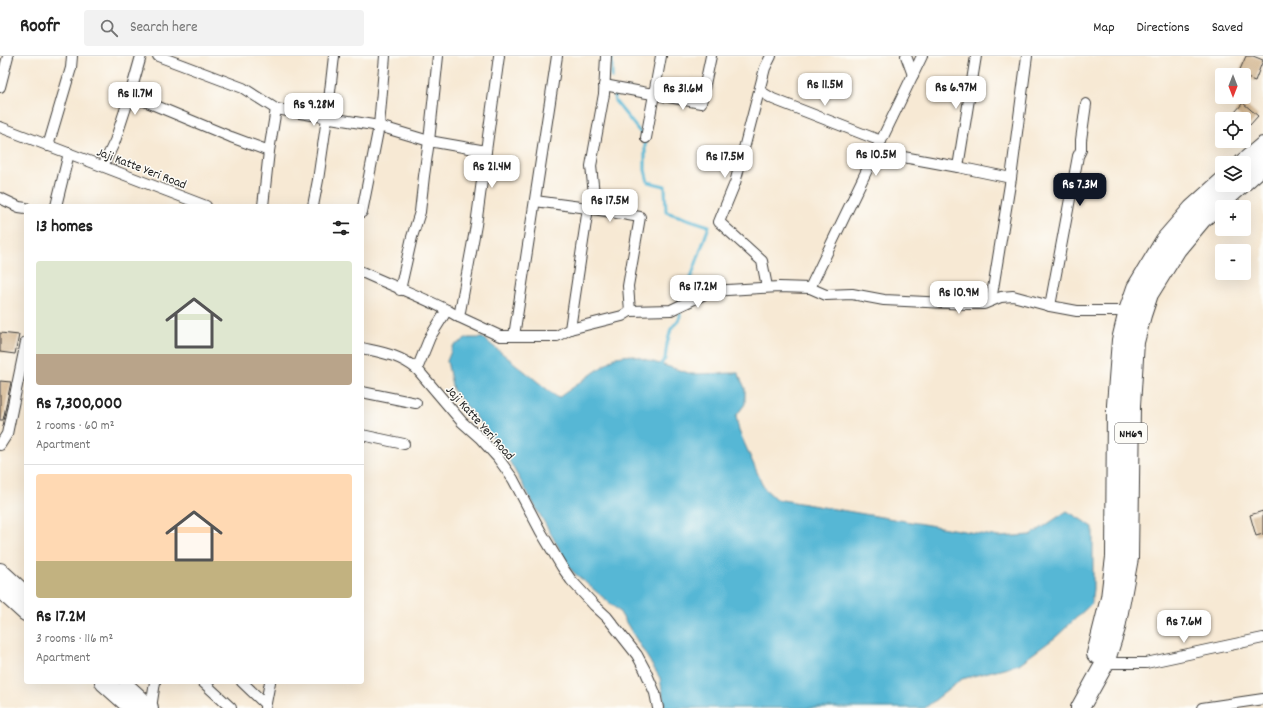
<!DOCTYPE html>
<html lang="en">
<head>
<meta charset="utf-8">
<style>
	:root { --surface:#fff; --page:#f2f2f2; --text:#222; --muted:#767676; --line:#e0e0e0; --accent:#111827 }
	body { margin:0; font-family:Dekko,sans-serif; background:var(--page); color:var(--text); height:100vh; display:flex; flex-direction:column; font-size:15px; white-space:nowrap }
	* { box-sizing:border-box; margin:0 }
	p { font-size:13px; color:var(--muted) }
	.icon { flex:none; width:22px; height:22px; fill:none; stroke:currentColor; stroke-width:2; stroke-linecap:round; stroke-linejoin:round }
	.map { position:relative; flex:1; overflow:hidden }
	.panel { position:absolute; left:24px; top:148px; width:340px; height:480px; display:flex; flex-direction:column; background:var(--surface); border-radius:4px; box-shadow:0 4px 16px #0002 }
	.panel>* { flex:none }
	.needle { width:26px; rotate:180deg }
	.tools { position:absolute; left:1215px; top:12px; display:grid; gap:8px }
	.tools a { display:grid; place-items:center; width:36px; height:36px; border-radius:4px; background:var(--surface); box-shadow:0 4px 16px #0002; font-size:20px }
	.price { position:absolute; translate:-50% -34px; padding:0 9px; border-radius:8px; background:#fff; color:#222; font-size:13px; line-height:26px; filter:drop-shadow(0 1px 2px #0008) }
	.price::after { content:''; position:absolute; left:50%; top:24px; width:12px; height:9px; margin-left:-6px; background:inherit; clip-path:polygon(0 0,100% 0,50% 100%) }
	.price.on { background:var(--accent); color:#fff }
	ul { padding:0; list-style:none }
	li { display:grid; align-content:center; gap:8px; height:212px; padding:0 12px }
	li+li { border-top:1px solid var(--line) }
	li span { display:grid; place-items:center; height:124px; border-radius:4px; color:#555 }
	li>.icon { margin-inline-start:auto }
	span .icon { width:72px; height:72px; fill:#fffc; stroke-width:1 }
	li b { font-size:17px }
	h2 { display:flex; justify-content:space-between; align-items:center; height:48px; padding:0 12px; font-size:17px }
	header { display:flex; align-items:center; gap:24px; box-sizing:border-box; height:56px; padding:0 20px; background:var(--surface); border-bottom:1px solid var(--line) }
	header strong { font-size:19px }
	nav { display:flex; gap:22px; margin-inline-start:auto; font-size:14px }
	.search { width:280px; height:36px; background:var(--page); display:flex; align-items:center; gap:10px; box-sizing:border-box; padding:0 14px; border-radius:4px; color:var(--muted); font-size:15px }
	.map>svg:first-child { display:block }
	.water { fill:#57b7d5; stroke:#3a6a78 }
	.lines { fill:none; stroke-linecap:round; stroke-linejoin:round }
	.stream { stroke:#57b7d5; stroke-width:3 }
	.building { fill:#d1b28a }
	.street-casing { stroke:#3d3b38; stroke-width:12 }
	.highway-casing { stroke:#3d3b38; stroke-width:20 }
	.street { stroke:#fff; stroke-width:10 }
	.highway { stroke:#fff; stroke-width:18 }
	.labels { text-anchor:middle; stroke-width:3; stroke-linejoin:round; paint-order:stroke }
	.shield { fill:#fdfcf7; stroke:#605f5e; stroke-width:1 }
	.shield-label { font-size:12px; font-weight:bold; fill:#1c1c1c }
	.street-label { font-size:13px; fill:#1c1c1c; stroke:#fdfcf7 }
</style>
</head>
<body>
<header>
<strong>Roofr</strong>
<div class="search"><svg class="icon" aria-label="search" viewBox="0 0 24 24"><circle cx="10" cy="10" r="6"/><path d="M15 15l6 6"/></svg>Search here</div>
<nav><a>Map</a><a>Directions</a><a>Saved</a></nav>
</header>
<div class="map">
<svg width="1263" height="652" viewBox="0 0 1263 652">
	<rect width="100%" height="100%" fill="#fdfcf7"/>
	<filter id="ink" filterUnits="userSpaceOnUse"><feTurbulence type="fractalNoise" baseFrequency=".025" numOctaves="2"/><feDisplacementMap in="SourceGraphic" scale="8" xChannelSelector="R" yChannelSelector="G"/><feConvolveMatrix kernelMatrix="1 2 1 2 8 2 1 2 1" color-interpolation-filters="sRGB"/></filter>
	<filter id="wash" filterUnits="userSpaceOnUse"><feTurbulence type="fractalNoise" baseFrequency=".012" numOctaves="4" result="noise"/><feDisplacementMap in="SourceGraphic" scale="16" xChannelSelector="R" yChannelSelector="G"/><feGaussianBlur stdDeviation="0.9" result="paint"/><feColorMatrix in="noise" values="0 0 0 0 0 0 0 0 0 0 0 0 0 0 0 0 0 1.4 0 .05"/><feComposite in="paint" operator="in"/></filter>
	<g filter="url(#wash)">
		<rect width="100%" height="100%" fill="#f7e9d4"/>
		<path class="water" d="M468,282H483L558,342L616,301L631,299L692,318L738,317L745,332V348L736,360L739,375L764,432L776,443L999,481L1031,479L1067,455L1093,471V533L1091,548L1056,581L1019,608L962,623L925,652H665L660,622L619,555L572,515L503,394L453,334L447,305L453,290Z"/>
		<g class="lines">
			<g class="stream">
				<path d="M612,22V0"/>
				<path d="M612,32L615,45L643,80"/>
				<path d="M645,84V114L648,126L665,130L666,156L709,170L683,245"/>
				<path d="M659,310L665,303L667,288L671,273L680,262V258"/>
			</g>
		</g>
		<g id="blocks">
			<g class="building">
				<path d="M1246,0H1253L1263,4L1255,25L1244,21V19L1238,18Z"/>
				<path d="M1243,47L1258,60L1250,69L1235,56Z"/>
				<path d="M0,277L19,279L15,298L0,296Z"/>
				<path d="M0,325L11,326L3,364H0Z"/>
				<path d="M1263,455V478L1256,480L1250,459Z"/>
			</g>
		</g>
	</g>
	<g filter="url(#ink)">
		<use href="#blocks" fill-opacity="0" stroke="#3d3b38" stroke-width="1"/>
		<g class="lines">
			<defs>
				<g id="street">
					<path d="M158,0L243,32L276,53L379,70L429,85L486,95"/>
					<path d="M906,0L913,19"/>
					<path d="M604,29L701,47L711,0"/>
					<path d="M0,31L8,0"/>
					<path d="M760,35L773,43L881,85"/>
					<path d="M130,39L231,81L269,95"/>
					<path d="M0,71L206,150"/>
					<path d="M646,82L661,0"/>
					<path d="M48,90L71,12L72,0"/>
					<path d="M876,96L958,111L1011,122"/>
					<path d="M103,110L115,85L130,39L141,0"/>
					<path d="M958,111L976,0"/>
					<path d="M0,142L19,151L26,152"/>
					<path d="M535,145L588,152L640,161L628,230L630,255"/>
					<path d="M56,150L69,97"/>
					<path d="M263,150L269,95L276,53"/>
					<path d="M313,150L318,124L327,62L334,0"/>
					<path d="M362,156L379,70L385,0"/>
					<path d="M362,216C390,229 420,240 447,254L430,281L417,313L462,366L480,382L498,402L513,423L541,476L562,511L571,524L594,549L607,561L637,599L645,614L655,637L658,652"/>
					<path d="M767,231L762,205L719,166L735,127L765,12L771,0"/>
					<path d="M810,232L922,0"/>
					<path d="M400,234L412,181L420,156L424,120L429,85L438,0"/>
					<path d="M991,245L1011,122L1027,0"/>
					<path d="M1050,250L1078,100L1081,94V84L1086,48"/>
					<path d="M447,254L459,261L500,280H557L570,273L588,152L594,138L591,110L604,38L606,0"/>
					<path d="M459,261L476,169L486,95L499,0"/>
					<path d="M570,273L622,260L630,255L671,254L711,235L779,231L810,232L826,239L852,238L884,244L968,248H984L1001,241L1013,240L1050,250L1077,255H1128L1132,256"/>
					<path d="M514,280L557,0"/>
					<path d="M362,292C384,297 399,299 417,313"/>
					<path d="M362,336L416,347"/>
					<path d="M362,379L404,388"/>
					<path d="M0,389L7,378L26,286"/>
					<path d="M1105,607H1146L1263,582"/>
					<path d="M203,626L231,652"/>
					<path d="M242,626L265,648"/>
					<path d="M151,652L155,626"/>
					<path d="M265,652L270,626"/>
					<path d="M1202,652L1263,643"/>
				</g>
				<g id="highway">
					<path d="M1243,107L1263,90"/>
					<path d="M1244,126L1263,109"/>
					<path d="M0,516L26,540"/>
					<path d="M3,535L26,556"/>
					<path d="M1096,598L1110,542L1115,501L1116,349L1121,284L1128,255L1136,232L1165,184L1192,153L1222,126"/>
					<path d="M104,626L133,652"/>
					<path d="M127,632L149,652"/>
					<path d="M1080,652L1105,607L1116,572L1129,502L1131,350L1135,286L1142,259L1149,238L1177,193L1202,163L1241,129"/>
				</g>
			</defs>
			<use href="#street" class="street-casing"/>
			<use href="#highway" class="highway-casing"/>
			<use href="#street" class="street"/>
			<use href="#highway" class="highway"/>
		</g>
	</g>
	<g class="labels">
		<rect class="shield" x="1115" y="367" width="32" height="20" rx="3"/>
		<g class="shield-label">
			<text x="1131" y="381">NH69</text>
		</g>
		<g class="street-label">
			<text transform="translate(142 111) rotate(21)" y="5">Jaji Katte Yeri Road</text>
			<text transform="translate(481 366) rotate(48)" y="5">Jaji Katte Yeri Road</text>
		</g>
	</g>
</svg>
<div class="tools">
<a><svg class="needle" viewBox="-14 -14 28 28"><path d="M0-13l5 13h-10z" fill="#e53935"/><path d="M0 13l5-13h-10z" fill="#767676"/></svg></a>
<a><svg class="icon" aria-label="locate" viewBox="0 0 24 24"><circle cx="12" cy="12" r="6"/><path d="M12 2v4M12 18v4M2 12h4M18 12h4"/></svg></a>
<a><svg class="icon" aria-label="layers" viewBox="0 0 24 24"><path d="M12 4l9 5-9 5-9-5zM3 14l9 5 9-5"/></svg></a>
<a>+</a>
<a>−</a>
</div>
<b class="price" style="left:825px;top:51px">Rs 11.5M</b>
<b class="price" style="left:956px;top:54px">Rs 6.97M</b>
<b class="price" style="left:683px;top:55px">Rs 31.6M</b>
<b class="price" style="left:135px;top:60px">Rs 11.7M</b>
<b class="price" style="left:314px;top:71px">Rs 9.28M</b>
<b class="price" style="left:876px;top:121px">Rs 10.5M</b>
<b class="price" style="left:725px;top:123px">Rs 17.5M</b>
<b class="price" style="left:492px;top:133px">Rs 21.4M</b>
<b class="price on" style="left:1080px;top:151px">Rs 7.3M</b>
<b class="price" style="left:610px;top:167px">Rs 17.5M</b>
<b class="price" style="left:698px;top:253px">Rs 17.2M</b>
<b class="price" style="left:959px;top:259px">Rs 10.9M</b>
<b class="price" style="left:1184px;top:588px">Rs 7.6M</b>
<section class="panel">
<h2>13 homes<svg class="icon" aria-label="filters" viewBox="0 0 24 24"><path d="M4 7h16M4 17h16"/><circle cx="9" cy="7" r="2"/><circle cx="15" cy="17" r="2"/></svg></h2>
<ul>
<li><span style="background:linear-gradient(#dfe7d0 75%,#b9a48a 0)"><svg class="icon" aria-label="home" viewBox="0 0 24 24"><path d="M3 11l9-7 9 7M6 9v11h12V9"/></svg></span><div><b>Rs 7,300,000</b><p>2 rooms · 60 m²</p><p>Apartment</p></div></li>
<li><span style="background:linear-gradient(#ffd9b3 70%,#c2b280 0)"><svg class="icon" aria-label="home" viewBox="0 0 24 24"><path d="M3 11l9-7 9 7M6 9v11h12V9"/></svg></span><div><b>Rs 17.2M</b><p>3 rooms · 116 m²</p><p>Apartment</p></div></li>
</ul>
</section>
</div>
</body>
</html>
